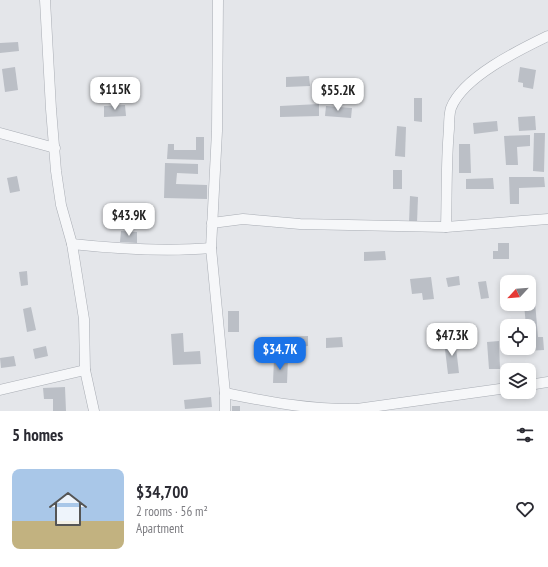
<!DOCTYPE html>
<html lang="en">
<head>
<meta charset="utf-8">
<style>
	:root { --surface:#fff; --page:#f2f2f3; --text:#2b2b33; --muted:#7c7c81; --line:#e1e1e2; --accent:#1a73e8 }
	body { margin:0; font-family:"PT Sans Narrow",sans-serif; background:var(--page); color:var(--text); height:100vh; display:flex; flex-direction:column; font-size:15px; white-space:nowrap }
	* { box-sizing:border-box; margin:0 }
	p { font-size:13px; color:var(--muted) }
	.icon { flex:none; width:22px; height:22px; fill:none; stroke:currentColor; stroke-width:2; stroke-linecap:round; stroke-linejoin:round }
	.map { position:relative; height:411px; overflow:hidden }
	.drawer { display:flex; flex-direction:column; background:var(--surface); flex:1 }
	.drawer>* { flex:none }
	.needle { width:26px; rotate:244deg }
	.buttons { position:absolute; left:500px; top:275px; display:grid; gap:8px }
	.buttons a { display:grid; place-items:center; width:36px; height:36px; border-radius:8px; background:var(--surface); box-shadow:0 2px 6px #0003; font-size:20px }
	.price { position:absolute; translate:-50% -34px; padding:0 9px; border-radius:8px; background:#fff; color:#222; font-size:13px; line-height:26px; filter:drop-shadow(0 1px 2px #0008) }
	.price::after { content:''; position:absolute; left:50%; top:24px; width:12px; height:9px; margin-left:-6px; background:inherit; clip-path:polygon(0 0,100% 0,50% 100%) }
	.price.current { background:var(--accent); color:#fff }
	ul { padding:0; list-style:none }
	li { display:flex; align-items:center; gap:12px; height:100px; padding:0 12px }
	li+li { border-top:1px solid var(--line) }
	li span { display:grid; place-items:center; flex:none; width:112px; height:80px; border-radius:8px; color:#555 }
	li>.icon { margin-inline-start:auto }
	span .icon { width:48px; height:48px; fill:#fffc; stroke-width:1 }
	li b { font-size:17px }
	h2 { display:flex; justify-content:space-between; align-items:center; height:48px; padding:0 12px; font-size:17px }
	.map>svg:first-child { display:block }
	.building { fill:#bbbfc6 }
	.lines { fill:none; stroke-linecap:round; stroke-linejoin:round }
	.minor-casing { stroke:#a9adb4; stroke-width:11 }
	.minor { stroke:#f6f7f9; stroke-width:10 }
</style>
</head>
<body>
<div class="map">
<svg width="548" height="411" viewBox="0 0 548 411">
	<rect width="100%" height="100%" fill="#e4e6ea"/>
	<g class="building">
		<path d="M18,42L19,51L0,53V43Z"/>
		<path d="M15,67L18,90L5,92L2,69Z"/>
		<path d="M520,67L536,70L533,89L523,87V83L518,82Z"/>
		<path d="M309,76L310,86L286,87V77Z"/>
		<path d="M414,98H422V122L414,121Z"/>
		<path d="M319,104V116L280,117V106Z"/>
		<path d="M125,105L126,116L104,117V106Z"/>
		<path d="M326,106L352,108L351,118L325,116Z"/>
		<path d="M535,116L536,130L519,131L518,117Z"/>
		<path d="M497,121L498,131L474,134L473,123Z"/>
		<path d="M397,126L406,127L405,157L395,156Z"/>
		<path d="M534,133H545L544,172L533,171Z"/>
		<path d="M530,135V146L517,147L518,165H506L504,136Z"/>
		<path d="M196,137H204V160L167,159L168,144H174V150H196Z"/>
		<path d="M459,144H470L471,173H459Z"/>
		<path d="M165,163L198,164V174L177,173L176,184L207,185V199L164,198Z"/>
		<rect x="393" y="170" width="9" height="19"/>
		<path d="M17,176L20,191L10,193L7,178Z"/>
		<path d="M509,177H544L545,187L519,188V204H510Z"/>
		<path d="M493,178L494,189H466V179Z"/>
		<path d="M410,196L418,197L417,223H409Z"/>
		<path d="M121,231L137,232V243L120,242Z"/>
		<path d="M498,243H509V259H493V251H498Z"/>
		<path d="M385,251L386,260L364,261V252Z"/>
		<path d="M27,271L28,285L21,286L19,272Z"/>
		<path d="M459,276L460,285L448,287L446,278Z"/>
		<path d="M431,277L434,299L423,300L422,293L412,294L410,279Z"/>
		<path d="M486,281L489,298L481,299L478,282Z"/>
		<path d="M529,302H535L538,337H543L544,350L527,351V348H529V326H526L524,304H529Z"/>
		<path d="M31,307L36,330L27,332L23,309Z"/>
		<rect x="228" y="311" width="11" height="21"/>
		<path d="M517,323V326H507V338H506L504,324Z"/>
		<path d="M183,333L184,352L200,351L201,364L173,365L171,334Z"/>
		<path d="M308,336V346L275,348L274,337Z"/>
		<path d="M342,337L343,347L326,348V338Z"/>
		<path d="M455,339L459,373L448,374L444,341Z"/>
		<path d="M499,341L500,369H489L487,342Z"/>
		<path d="M46,346L48,356L35,359L33,349Z"/>
		<path d="M14,356L16,366L1,368L0,358Z"/>
		<path d="M274,358L288,359L287,383H273Z"/>
		<path d="M65,387L66,411H53V399H44L43,388Z"/>
		<path d="M211,397L212,407L185,409L184,400Z"/>
		<rect x="232" y="406" width="8" height="5"/>
	</g>
	<g class="lines">
		<defs>
			<g id="minor">
				<path d="M45,0L51,109L56,171L61,205L72,244L84,319L85,370L94,411"/>
				<path d="M218,0L217,131L211,248L225,393V411"/>
				<path d="M0,133L55,148"/>
				<path d="M212,223L243,219L300,224L446,227L548,219"/>
				<path d="M446,227C447,195 446,162 449,129C449,123 449,114 451,108C463,77 519,50 548,36"/>
				<path d="M72,244C118,249 164,252 211,248"/>
				<path d="M529,385L548,382"/>
				<path d="M0,390L85,370"/>
				<path d="M225,393C268,402 313,410 357,409L507,388"/>
			</g>
		</defs>
		<use href="#minor" class="minor-casing"/>
		<use href="#minor" class="minor"/>
	</g>
</svg>
<div class="buttons">
<a><svg class="needle" viewBox="-14 -14 28 28"><path d="M0-13l5 13h-10z" fill="#e53935"/><path d="M0 13l5-13h-10z" fill="#7c7c81"/></svg></a>
<a><svg class="icon" aria-label="locate" viewBox="0 0 24 24"><circle cx="12" cy="12" r="6"/><path d="M12 2v4M12 18v4M2 12h4M18 12h4"/></svg></a>
<a><svg class="icon" aria-label="layers" viewBox="0 0 24 24"><path d="M12 4l9 5-9 5-9-5zM3 14l9 5 9-5"/></svg></a>
</div>
<b class="price" style="left:115px;top:111px">$115K</b>
<b class="price" style="left:338px;top:112px">$55.2K</b>
<b class="price" style="left:129px;top:237px">$43.9K</b>
<b class="price" style="left:452px;top:357px">$47.3K</b>
<b class="price current" style="left:280px;top:371px">$34.7K</b>
</div>
<section class="drawer">
<h2>5 homes<svg class="icon" aria-label="filters" viewBox="0 0 24 24"><path d="M4 7h16M4 17h16"/><circle cx="9" cy="7" r="2"/><circle cx="15" cy="17" r="2"/></svg></h2>
<ul>
<li><span style="background:linear-gradient(#a9c7e8 65%,#c2b280 0)"><svg class="icon" aria-label="home" viewBox="0 0 24 24"><path d="M3 11l9-7 9 7M6 9v11h12V9"/></svg></span><div><b>$34,700</b><p>2 rooms · 56 m²</p><p>Apartment</p></div><svg class="icon" aria-label="heart" viewBox="0 0 24 24"><path d="M12 20l-8-8c-3-5 5-10 8-4 3-6 11-1 8 4z"/></svg></li>
</ul>
</section>
</body>
</html>
